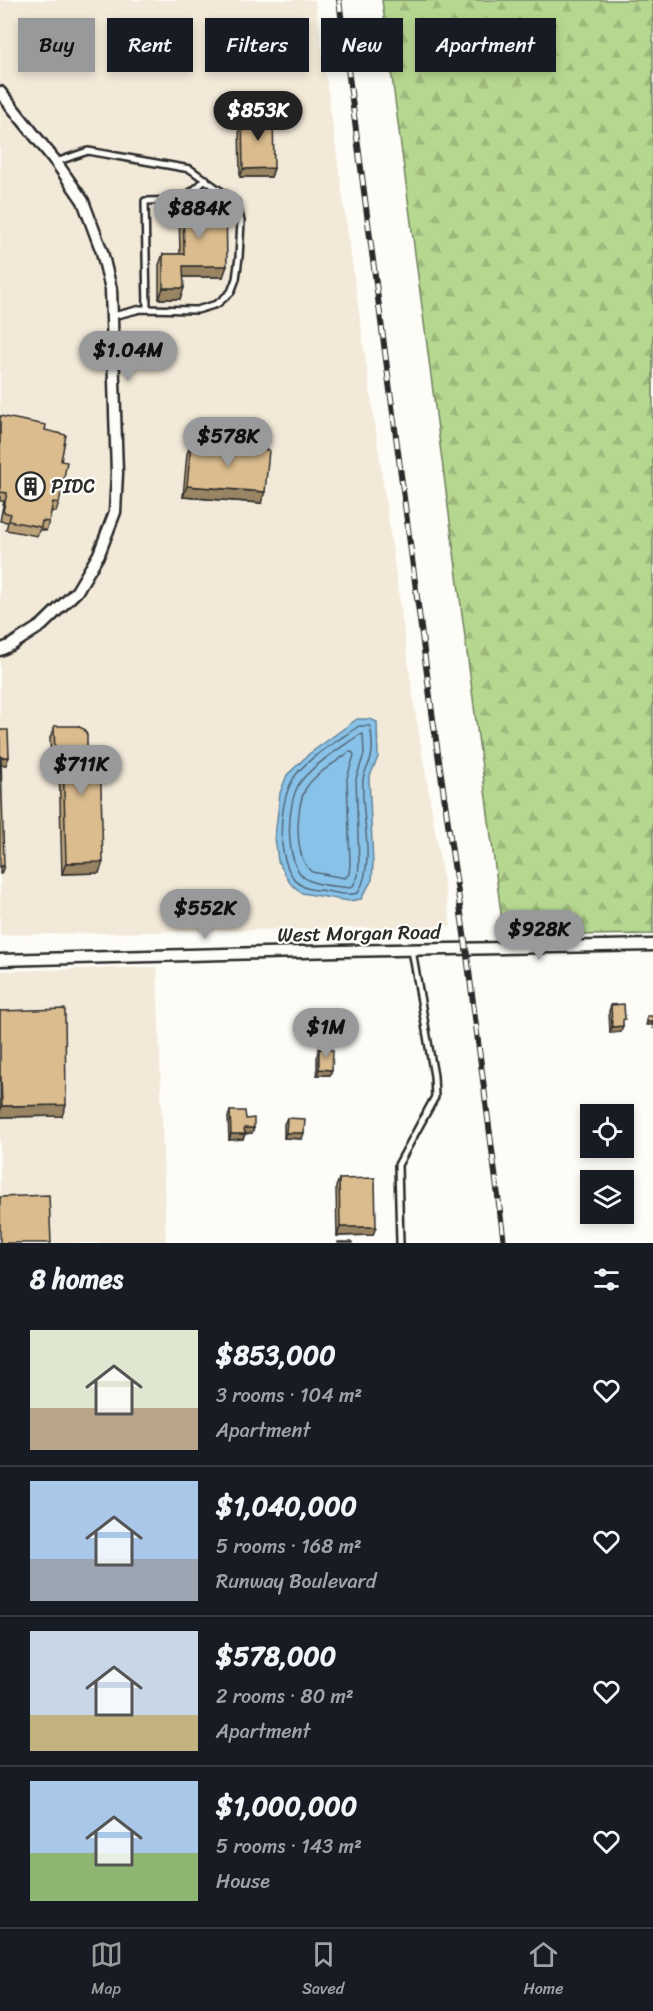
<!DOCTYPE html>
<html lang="en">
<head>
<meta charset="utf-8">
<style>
	:root { --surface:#171b24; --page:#242831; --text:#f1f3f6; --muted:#9ea1a6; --line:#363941; --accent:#98999b }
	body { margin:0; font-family:Sriracha,sans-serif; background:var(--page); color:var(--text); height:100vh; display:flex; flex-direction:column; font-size:22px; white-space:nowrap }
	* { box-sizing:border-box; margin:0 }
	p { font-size:20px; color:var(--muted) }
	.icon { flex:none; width:33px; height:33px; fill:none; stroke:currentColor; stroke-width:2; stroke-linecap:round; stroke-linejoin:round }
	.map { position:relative; height:1243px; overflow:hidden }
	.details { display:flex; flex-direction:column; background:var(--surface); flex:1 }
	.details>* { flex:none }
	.guide { position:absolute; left:18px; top:18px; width:618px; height:54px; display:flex; gap:12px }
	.buttons { position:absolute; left:580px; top:1104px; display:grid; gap:12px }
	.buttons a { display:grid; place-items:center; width:54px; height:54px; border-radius:0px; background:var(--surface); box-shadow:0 3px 9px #0003; font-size:30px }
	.price { position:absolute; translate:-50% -51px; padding:0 14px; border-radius:21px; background:var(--accent); color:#111; font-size:20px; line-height:39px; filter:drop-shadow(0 2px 3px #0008) }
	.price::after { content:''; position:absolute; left:50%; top:36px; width:18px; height:14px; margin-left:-9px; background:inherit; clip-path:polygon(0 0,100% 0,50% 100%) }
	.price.on { background:#222; color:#fff }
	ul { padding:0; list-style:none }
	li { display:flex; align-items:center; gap:18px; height:150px; padding:0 30px }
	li+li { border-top:2px solid var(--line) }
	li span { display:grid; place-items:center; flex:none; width:168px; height:120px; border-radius:0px; color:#555 }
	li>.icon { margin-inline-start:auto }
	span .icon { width:72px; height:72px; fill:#fffc; stroke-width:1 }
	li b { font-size:26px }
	h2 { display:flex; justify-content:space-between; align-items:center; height:72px; padding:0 30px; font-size:26px }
	.tag { padding:0 21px; border-radius:0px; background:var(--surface); box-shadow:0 3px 9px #0003; font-size:21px; line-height:54px }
	.tag.on { background:var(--accent); color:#111 }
	.tab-bar { display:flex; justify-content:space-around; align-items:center; height:84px; border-top:2px solid var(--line); background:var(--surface); font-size:16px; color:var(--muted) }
	.tab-bar a { display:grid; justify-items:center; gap:3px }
	.tab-bar .on { color:var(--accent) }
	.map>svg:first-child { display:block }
	.built { fill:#f2e9d8 }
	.forest { fill:url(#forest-firs); stroke:#70815e; stroke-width:1.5 }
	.water { fill:#89c2e8; stroke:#63869c; stroke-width:1.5 }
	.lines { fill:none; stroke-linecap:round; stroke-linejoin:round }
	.shore { stroke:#516777; stroke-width:1.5 }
	.service-casing { stroke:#2b2b2b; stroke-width:10 }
	.minor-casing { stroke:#2b2b2b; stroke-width:15 }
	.service { stroke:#fdfcf7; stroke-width:5 }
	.minor { stroke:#fdfcf7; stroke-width:10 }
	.rail-casing { stroke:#2b2b2b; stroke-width:6 }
	.rail { stroke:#fdfcf7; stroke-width:4; stroke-dasharray:11; stroke-linecap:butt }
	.wall { fill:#bba27a; stroke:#2b2b2b; stroke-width:1.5 }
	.shaded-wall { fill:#998463; stroke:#2b2b2b; stroke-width:1.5 }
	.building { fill:#dabc8e; stroke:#2b2b2b; stroke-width:1.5 }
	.labels { text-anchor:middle; stroke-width:4.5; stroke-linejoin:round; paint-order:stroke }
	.poi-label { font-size:20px; fill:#2b2b2b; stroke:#fdfcf7; text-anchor:start }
	.street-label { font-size:20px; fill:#2b2b2b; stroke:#fdfcf7 }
</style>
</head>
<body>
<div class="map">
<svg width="653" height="1243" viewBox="0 0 653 1243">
	<defs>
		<pattern id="forest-firs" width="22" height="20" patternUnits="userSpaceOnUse" patternTransform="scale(1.5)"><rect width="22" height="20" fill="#b6d790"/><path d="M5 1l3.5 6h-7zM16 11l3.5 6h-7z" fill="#9db97c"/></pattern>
	</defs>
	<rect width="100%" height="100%" fill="#fdfcf7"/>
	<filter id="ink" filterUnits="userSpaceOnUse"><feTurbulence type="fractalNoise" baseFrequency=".0167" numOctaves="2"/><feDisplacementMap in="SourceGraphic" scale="12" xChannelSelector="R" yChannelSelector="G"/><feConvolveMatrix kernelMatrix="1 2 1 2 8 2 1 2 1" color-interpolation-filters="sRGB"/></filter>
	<g filter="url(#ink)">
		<g class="built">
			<path d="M0,0H315L415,710L451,926L0,935Z"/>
			<path d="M157,967L166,1243H0V971Z"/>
		</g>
		<path class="forest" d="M382,0H653V934L504,936Z"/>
		<path class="water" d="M357,719H370L377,722L378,757L369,778L373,864L372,880L361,899L349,901L302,893L290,883L278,861L275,837L280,793L287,775L309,754Z"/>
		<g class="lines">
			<g class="shore">
				<path d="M359,726H370C372,734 373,749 371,758C369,765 364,772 363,779C360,817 377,859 358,893C347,896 337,893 326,891C319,890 310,890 304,887C274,871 278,806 292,781C302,761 340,739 359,726Z"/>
				<path d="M363,734L364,754L356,779L359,864L358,876L353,886L349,888C337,886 319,886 308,880C283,868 286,799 301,781C317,762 339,749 359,735Z"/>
				<path d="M349,752H352L354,755L347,778L350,864L349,874L345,878L312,872C294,859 295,807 306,788C316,773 335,763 349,752Z"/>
			</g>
			<defs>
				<g id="service">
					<path d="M56,162L88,151L190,169L236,202L241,221L239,257L236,279L231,292L217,304L197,310L141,309L113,316"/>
					<path d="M147,309L145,201C178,200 182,203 206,179"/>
					<path d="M400,1243L398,1165L435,1097L434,1076L412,950"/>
				</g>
				<g id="minor">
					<path d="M0,92L56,162L83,201L102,252L111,289L117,473L115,512L99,554L77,591L42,625L11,645L0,650"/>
					<path d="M0,960C218,954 435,948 653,945"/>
				</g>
			</defs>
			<use href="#service" class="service-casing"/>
			<use href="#minor" class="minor-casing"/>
			<use href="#service" class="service"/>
			<use href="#minor" class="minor"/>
			<defs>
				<path id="rail" d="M339,0L432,712L466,948L504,1243"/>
			</defs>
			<use href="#rail" class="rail-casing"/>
			<use href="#rail" class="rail"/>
		</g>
		<g class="wall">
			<path d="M242,117L274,168L271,177H240L239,125Z"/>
			<path d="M183,199L223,277H183L180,299H159V265L163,254H180L179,210Z"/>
			<path d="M0,416L45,430L61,461L59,503L56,512L51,511L49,522L46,531L40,529L37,536L6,530L8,522L0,521L4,501H0Z"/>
			<path d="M191,443L261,503L183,497L187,454Z"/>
			<path d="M54,726L87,753L99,873L62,874L59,765H51L50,738Z"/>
			<path d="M611,1005L623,1025L621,1032L610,1033L609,1011Z"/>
			<path d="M0,1011L62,1116L0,1117Z"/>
			<path d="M319,1049L330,1075H317V1055Z"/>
			<path d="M230,1111L246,1119L252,1133L245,1134L243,1139L229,1140L228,1117Z"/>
			<path d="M287,1118L302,1139L284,1138V1124Z"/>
			<path d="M339,1179L373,1235L337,1236L336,1187Z"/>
		</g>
		<g class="shaded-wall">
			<path d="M274,168L271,177H240L243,169Z"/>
			<path d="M183,266H227L223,277H179Z"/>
			<path d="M163,288H184L180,299H159Z"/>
			<path d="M187,486L265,492L261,503L183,497Z"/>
			<path d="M63,753L59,765H51L55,754Z"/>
			<path d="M1,757H9L6,765H0Z"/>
			<path d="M103,862L99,873L62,874L66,863Z"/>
			<path d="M0,866H4L1,874H0Z"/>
			<path d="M647,1022H653L652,1025H646Z"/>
			<path d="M623,1026L621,1032L610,1033L612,1027Z"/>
			<path d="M319,1069L332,1070L330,1075H317Z"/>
			<path d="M66,1105L62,1116L0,1117V1111L2,1106Z"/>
			<path d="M244,1128H254L252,1133L242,1134Z"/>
			<path d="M286,1133H304L302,1139L284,1138Z"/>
			<path d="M231,1134H245L243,1139L229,1140Z"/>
			<path d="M340,1227H376L373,1235L337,1236Z"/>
		</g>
		<g class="building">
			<path d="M273,116L274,168L243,169L242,117Z"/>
			<path d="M226,198L227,266H183L184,288H163V254H184L183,199Z"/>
			<path d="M0,416L46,425L45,430L66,435L61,461L67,462L59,503L53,502L49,522L42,521L41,527L9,521L11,514L3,512L7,493L0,492Z"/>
			<path d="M191,443L269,450L265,492L187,486Z"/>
			<path d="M54,726H77L84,729L87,735V753L100,752L103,862L66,863L63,753L55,754Z"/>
			<path d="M0,730H8L9,757H1L4,866H0Z"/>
			<path d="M624,1004L625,1019L623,1020V1026L612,1027L611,1005Z"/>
			<path d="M65,1009L66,1105L2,1106L1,1077H0V1011Z"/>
			<path d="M647,1016H653V1029V1022H647Z"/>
			<path d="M319,1049L333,1050L332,1070L319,1069Z"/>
			<path d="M230,1111H245L246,1119L254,1118V1128H244L245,1134H231Z"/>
			<path d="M287,1118L305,1119L304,1133H286Z"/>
			<path d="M375,1178L376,1227H340L339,1179Z"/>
			<path d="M49,1195L51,1243H0V1197Z"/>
			<rect x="338" y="1242" width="14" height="1"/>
		</g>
	</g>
	<defs>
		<symbol id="building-ring" viewBox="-11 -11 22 22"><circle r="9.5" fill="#fdfcf7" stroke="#2b2b2b" stroke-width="1.5"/><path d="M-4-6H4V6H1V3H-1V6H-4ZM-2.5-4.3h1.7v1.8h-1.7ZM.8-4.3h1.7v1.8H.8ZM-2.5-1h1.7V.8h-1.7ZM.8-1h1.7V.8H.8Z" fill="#2b2b2b"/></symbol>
	</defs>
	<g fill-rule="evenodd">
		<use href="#building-ring" x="14" y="470" width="33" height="33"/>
	</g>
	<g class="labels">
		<g class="poi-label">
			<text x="51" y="493">PIDC</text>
		</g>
		<g class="street-label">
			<text transform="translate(359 933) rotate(-1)" y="7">West Morgan Road</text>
		</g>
	</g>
</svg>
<div class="buttons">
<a><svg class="icon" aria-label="locate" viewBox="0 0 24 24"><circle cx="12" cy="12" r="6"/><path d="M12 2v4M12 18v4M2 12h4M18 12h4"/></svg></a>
<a><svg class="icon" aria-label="layers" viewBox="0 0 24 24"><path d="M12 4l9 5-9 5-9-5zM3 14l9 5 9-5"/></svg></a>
</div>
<b class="price on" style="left:258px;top:142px">$853K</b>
<b class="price" style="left:199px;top:240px">$884K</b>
<b class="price" style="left:128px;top:382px">$1.04M</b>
<b class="price" style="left:228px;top:468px">$578K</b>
<b class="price" style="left:81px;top:796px">$711K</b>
<b class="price" style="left:205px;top:940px">$552K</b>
<b class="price" style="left:539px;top:961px">$928K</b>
<b class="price" style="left:326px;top:1059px">$1M</b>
<div class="guide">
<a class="tag on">Buy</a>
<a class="tag">Rent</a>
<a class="tag">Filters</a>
<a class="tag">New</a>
<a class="tag">Apartment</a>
</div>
</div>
<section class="details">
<h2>8 homes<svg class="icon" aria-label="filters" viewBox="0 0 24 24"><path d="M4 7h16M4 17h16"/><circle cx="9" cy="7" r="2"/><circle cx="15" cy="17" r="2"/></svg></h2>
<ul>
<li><span style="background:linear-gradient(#dfe7d0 65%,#b9a48a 0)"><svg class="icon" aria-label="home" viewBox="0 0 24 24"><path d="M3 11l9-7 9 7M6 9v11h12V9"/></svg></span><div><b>$853,000</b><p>3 rooms · 104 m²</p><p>Apartment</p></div><svg class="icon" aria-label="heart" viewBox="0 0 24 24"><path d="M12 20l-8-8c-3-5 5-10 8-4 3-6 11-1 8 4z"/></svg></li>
<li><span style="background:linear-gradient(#a9c7e8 65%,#9aa5b1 0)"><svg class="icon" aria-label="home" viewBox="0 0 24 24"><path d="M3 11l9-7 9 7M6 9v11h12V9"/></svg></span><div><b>$1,040,000</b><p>5 rooms · 168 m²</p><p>Runway Boulevard</p></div><svg class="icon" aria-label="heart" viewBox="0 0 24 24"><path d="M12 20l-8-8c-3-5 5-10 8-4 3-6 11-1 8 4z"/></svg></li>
<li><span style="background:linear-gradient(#c9d6e8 70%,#c2b280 0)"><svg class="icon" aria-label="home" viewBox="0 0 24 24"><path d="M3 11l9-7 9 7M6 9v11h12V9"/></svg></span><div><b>$578,000</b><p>2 rooms · 80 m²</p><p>Apartment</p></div><svg class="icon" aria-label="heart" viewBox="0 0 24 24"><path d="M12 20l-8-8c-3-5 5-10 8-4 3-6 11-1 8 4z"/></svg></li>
<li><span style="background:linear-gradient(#a9c7e8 60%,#8fb573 0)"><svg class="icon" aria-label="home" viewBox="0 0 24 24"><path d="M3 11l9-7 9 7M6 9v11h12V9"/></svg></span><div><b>$1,000,000</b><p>5 rooms · 143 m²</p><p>House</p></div><svg class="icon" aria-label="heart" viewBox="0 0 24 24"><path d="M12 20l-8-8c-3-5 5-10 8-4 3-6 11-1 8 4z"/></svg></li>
</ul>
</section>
<nav class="tab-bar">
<a class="on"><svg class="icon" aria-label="map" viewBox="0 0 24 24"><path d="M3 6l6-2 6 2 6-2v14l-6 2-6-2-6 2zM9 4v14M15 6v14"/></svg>Map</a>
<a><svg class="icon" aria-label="saved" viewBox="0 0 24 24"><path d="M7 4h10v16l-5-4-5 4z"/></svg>Saved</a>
<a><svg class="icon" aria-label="home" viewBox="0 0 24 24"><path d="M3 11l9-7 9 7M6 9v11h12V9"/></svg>Home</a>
</nav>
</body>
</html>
